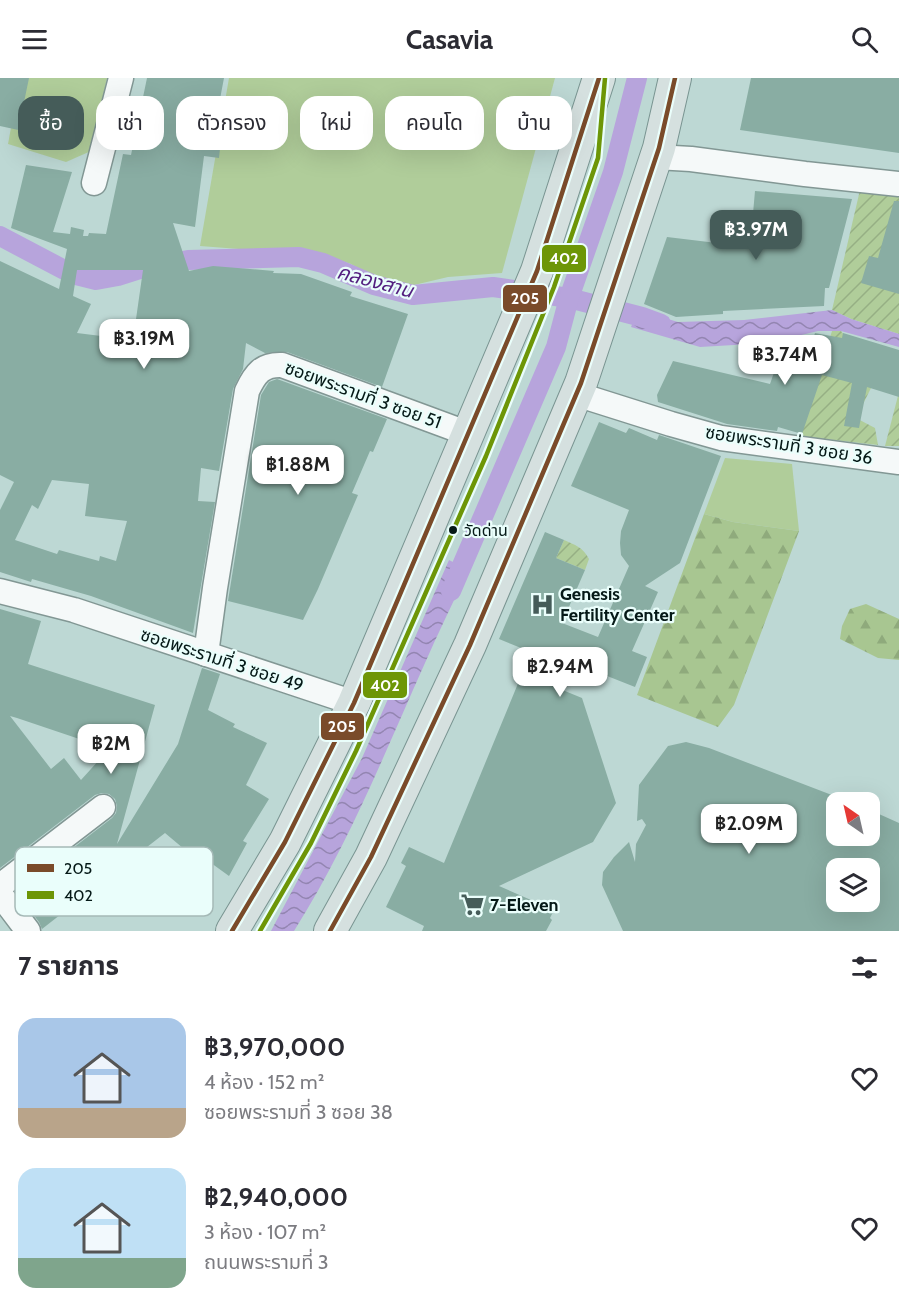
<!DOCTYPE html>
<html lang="th">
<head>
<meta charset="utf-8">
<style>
	:root { --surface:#fff; --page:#f7f7f7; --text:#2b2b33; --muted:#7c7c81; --accent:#455c59 }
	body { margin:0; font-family:Cabin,"Noto Sans Thai",sans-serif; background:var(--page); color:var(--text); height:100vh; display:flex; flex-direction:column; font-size:22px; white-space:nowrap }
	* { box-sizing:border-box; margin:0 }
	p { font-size:20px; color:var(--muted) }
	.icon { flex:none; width:33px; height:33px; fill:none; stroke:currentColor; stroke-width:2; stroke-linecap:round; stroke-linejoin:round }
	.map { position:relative; height:853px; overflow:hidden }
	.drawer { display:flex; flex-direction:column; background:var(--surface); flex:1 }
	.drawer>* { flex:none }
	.top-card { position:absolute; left:18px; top:18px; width:864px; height:54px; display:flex; gap:12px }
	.needle { width:39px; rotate:326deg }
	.tools { position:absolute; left:826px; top:714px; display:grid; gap:12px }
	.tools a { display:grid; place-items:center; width:54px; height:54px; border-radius:12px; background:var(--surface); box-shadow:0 6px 24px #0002; font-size:30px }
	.price { position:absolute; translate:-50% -51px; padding:0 14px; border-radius:12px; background:#fff; color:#222; font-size:20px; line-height:39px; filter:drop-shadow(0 2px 3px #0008) }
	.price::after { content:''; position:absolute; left:50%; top:36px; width:18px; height:14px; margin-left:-9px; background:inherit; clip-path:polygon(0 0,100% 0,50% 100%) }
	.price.on { background:var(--accent); color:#fff }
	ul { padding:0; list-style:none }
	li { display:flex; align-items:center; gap:18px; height:150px; padding:0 18px }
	li span { display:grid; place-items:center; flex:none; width:168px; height:120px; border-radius:18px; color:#555 }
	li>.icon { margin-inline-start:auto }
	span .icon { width:72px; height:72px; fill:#fffc; stroke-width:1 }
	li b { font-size:26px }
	h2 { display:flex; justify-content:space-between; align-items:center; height:72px; padding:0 18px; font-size:26px }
	.pill { padding:0 21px; border-radius:18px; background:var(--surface); box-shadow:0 6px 24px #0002; font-size:21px; line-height:54px }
	.pill.on { background:var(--accent); color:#fff }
	header { display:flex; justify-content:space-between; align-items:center; height:78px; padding:0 18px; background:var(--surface); font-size:27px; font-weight:800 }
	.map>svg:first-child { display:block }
	.grass { fill:#b0cd9a }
	.forest { fill:url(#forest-firs) }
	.garden { fill:url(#garden-furrows) }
	.water { fill:url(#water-waves) }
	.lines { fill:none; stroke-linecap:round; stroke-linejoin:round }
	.canal { stroke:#b7a4dc; stroke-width:20 }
	.building { fill:#89ada3; fill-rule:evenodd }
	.minor-casing { stroke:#829794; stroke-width:27 }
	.major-casing { stroke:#799491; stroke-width:34 }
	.minor { stroke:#f5f9f9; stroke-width:24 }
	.major { stroke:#d5e0df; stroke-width:32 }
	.bus-1-casing { stroke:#eafefb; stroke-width:9 }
	.bus-2-casing { stroke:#eafefb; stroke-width:9 }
	.bus-1 { stroke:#7a4b2a; stroke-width:4.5 }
	.bus-2 { stroke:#6d9607; stroke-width:4.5 }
	.bus-dot { fill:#051917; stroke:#eafefb; stroke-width:2 }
	.labels { text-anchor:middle; stroke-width:4.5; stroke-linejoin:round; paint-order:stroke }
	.bus-label { font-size:16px; fill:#051917; stroke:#eafefb; text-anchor:start }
	.street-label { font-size:18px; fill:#051917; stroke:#eafefb }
	.poi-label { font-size:18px; font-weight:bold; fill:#051917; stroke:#eafefb; text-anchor:start }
	.water-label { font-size:20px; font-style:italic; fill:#531e7f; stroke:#eafefb }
	.key { fill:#eafefb; stroke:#a5b9b7; stroke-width:1.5 }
	.key-label { font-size:16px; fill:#051917 }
	.line-badge { stroke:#eafefb; stroke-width:2 }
	.badge-label { font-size:16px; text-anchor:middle; font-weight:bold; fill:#fff }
</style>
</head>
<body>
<header><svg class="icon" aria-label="menu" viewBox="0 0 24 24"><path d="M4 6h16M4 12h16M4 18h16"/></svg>Casavia<svg class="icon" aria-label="search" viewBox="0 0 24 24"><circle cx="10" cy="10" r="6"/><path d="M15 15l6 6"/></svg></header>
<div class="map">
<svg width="899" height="853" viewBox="0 0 899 853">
	<defs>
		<pattern id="forest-firs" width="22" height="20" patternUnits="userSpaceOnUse" patternTransform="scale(1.5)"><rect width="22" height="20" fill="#a8c691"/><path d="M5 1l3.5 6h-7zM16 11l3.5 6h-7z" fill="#8faa7c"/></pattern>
		<pattern id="garden-furrows" width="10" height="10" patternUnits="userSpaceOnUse" patternTransform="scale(1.5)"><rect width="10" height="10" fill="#b0cd9a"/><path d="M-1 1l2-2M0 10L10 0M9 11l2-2" fill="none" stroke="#96af84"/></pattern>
		<pattern id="water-waves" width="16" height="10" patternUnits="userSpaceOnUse" patternTransform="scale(1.5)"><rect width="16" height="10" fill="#b7a4dc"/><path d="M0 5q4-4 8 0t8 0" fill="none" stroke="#9385b1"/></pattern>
	</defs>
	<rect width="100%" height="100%" fill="#bdd8d4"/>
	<g class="grass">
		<path d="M20,0H107L91,73L66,84L8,66Z"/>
		<path d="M229,0H555L502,195L448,199L414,207L374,199L351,186L316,174L252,172L200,168Z"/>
		<path d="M725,380L792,386L799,453L733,444L704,436Z"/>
	</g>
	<g class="forest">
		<path d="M704,436L733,444L799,453L734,627L718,649L637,617Z"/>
		<path d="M866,526L899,541V582L878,580L840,561L842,548L850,531Z"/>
	</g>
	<g class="garden">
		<path d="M860,112L899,116V256L851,241L832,232Z"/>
		<path d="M832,253H841L877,298L856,340L875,350L878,367L799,358Z"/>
		<path d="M899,314V368H885Z"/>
		<path d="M564,462C575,467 583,469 589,481L585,492L556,480Z"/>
	</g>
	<g class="water">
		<path d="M638,232L678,244L744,242L832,232L851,241L899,256V269L841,253H818L768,265L700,269L631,249Z"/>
		<path d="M449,482L469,492C408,611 366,739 294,853H271L362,680Z"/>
	</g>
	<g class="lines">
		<g class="canal">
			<path d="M0,158L72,196L96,202L118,198L140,191L188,182L299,179L323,185L374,207L413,217L493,209L569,220L642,239L661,246"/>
			<path d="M451,513L556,269L569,220L613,94L637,0"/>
		</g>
	</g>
	<g class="building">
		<path d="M0,0H29L23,29L29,30L23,53L0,48Z"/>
		<path d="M147,0H224L220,21L225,22L219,80L204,78L195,149L173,145L189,193L213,188L274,193L273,195L301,196L352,214L350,218L408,236L382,309L287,274L265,275L246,265L243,291L233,311L219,393L201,390L198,423L215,424L193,555L91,518L32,501L31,504L0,494V432L14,404L0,397V183L59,211L67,171L11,150L26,87L72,94L53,154L70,156L71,149L84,152L83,158H88L89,155L106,156L123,76L131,77ZM77,192H143L133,262L77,255L91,226L73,218ZM52,402L89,406L85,438L127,443L116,483L100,478L99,483L59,472L57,476L15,462L32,427L38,431Z"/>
		<path d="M751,0H899V75L740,52Z"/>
		<path d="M755,113L852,121L829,210H825L824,228L723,233V236L676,239L644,226L667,159L750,169Z"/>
		<path d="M894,123H899V216L861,205L869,178L878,180Z"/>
		<path d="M815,255L842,260L843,255L899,272V319L867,309L859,350L844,348L852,305L822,297L802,356L778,349L777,353L727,346L658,324L657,317L673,283L770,306L779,280L804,289Z"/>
		<path d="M277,301L387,341L373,374L370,373L352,415L358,417L318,511L303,542L228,523L261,317L269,304Z"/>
		<path d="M599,344L626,355L629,350L657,362L659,357L721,378L680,485L645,508L658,514L632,573L647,579L635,609L549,575L538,602L582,620L616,725L593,764L499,808L554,832L550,840L552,842L546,853H422L424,848L386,829L406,788L401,785L409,769L444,785L531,574L499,561L545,454L564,462L556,480L585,492L562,545L598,559L629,488L621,477L620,465L621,453L629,432L571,408Z"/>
		<path d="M0,531L41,543L28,586L155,627L117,766L178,666L202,590L220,596L208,632L235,646L233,649L267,665L246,707L269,721L243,763L247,765L229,798L200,777L196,781L165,755L42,851L39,844L16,814L112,740L116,735L117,728L115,721L109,716L102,715L95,717L0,790ZM10,638L17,640L109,671L81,702L64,680L51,691Z"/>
		<path d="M686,664L709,670L837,719V758H870V732L899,745V853H623L602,807L603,794L614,779L629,764L635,784L636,766L646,747L642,741L637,743L639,707L668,668ZM837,790H870V824H837Z"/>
	</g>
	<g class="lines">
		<defs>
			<g id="minor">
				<path d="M656,79L691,81L805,96L899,106"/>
				<path d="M94,105L121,0"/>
				<path d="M576,316L671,346L721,360L899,384"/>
				<path d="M0,513L74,532L354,625"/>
				<path d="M206,576L215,510L247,313C255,296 262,286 282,287L469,356"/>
				<path d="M0,808L103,729"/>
				<path d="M0,816L28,853"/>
			</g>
			<g id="major">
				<path d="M232,853L285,764L354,625L537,193L599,0"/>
				<path d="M330,853L371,779L470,567L581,305L659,70L675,0"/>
			</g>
		</defs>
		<use href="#minor" class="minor-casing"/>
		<use href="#major" class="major-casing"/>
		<use href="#minor" class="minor"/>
		<use href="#major" class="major"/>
		<defs>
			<g id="bus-1">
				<path d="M232,853L285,764L354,625L537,193L599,0"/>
				<path d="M330,853L371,779L470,567L581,305L659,70L675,0"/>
			</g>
			<path id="bus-2" d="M260,853L311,765L356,673L486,378L554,209L598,80L605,0"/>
		</defs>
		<use href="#bus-1" class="bus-1-casing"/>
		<use href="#bus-2" class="bus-2-casing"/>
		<use href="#bus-1" class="bus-1"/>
		<use href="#bus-2" class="bus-2"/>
	</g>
	<defs>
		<symbol id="hospital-bare" viewBox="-9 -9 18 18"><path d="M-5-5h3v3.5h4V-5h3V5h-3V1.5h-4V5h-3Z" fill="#455c59" stroke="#eafefb" stroke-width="2.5" paint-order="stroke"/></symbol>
		<symbol id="supermarket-bare" viewBox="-9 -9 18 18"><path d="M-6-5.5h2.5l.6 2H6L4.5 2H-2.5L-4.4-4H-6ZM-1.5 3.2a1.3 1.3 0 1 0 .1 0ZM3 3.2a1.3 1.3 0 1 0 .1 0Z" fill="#455c59" stroke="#eafefb" stroke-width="2.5" paint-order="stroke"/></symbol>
	</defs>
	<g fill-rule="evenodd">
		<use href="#hospital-bare" x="526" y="510" width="33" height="33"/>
		<use href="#supermarket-bare" x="456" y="810" width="33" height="33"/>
	</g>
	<circle class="bus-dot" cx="453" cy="452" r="5"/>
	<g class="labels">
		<g class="bus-label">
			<text x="464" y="458">วัดด่าน</text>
		</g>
		<g class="street-label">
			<text transform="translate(363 317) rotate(20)" y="6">ซอยพระรามที่ 3 ซอย 51</text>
			<text transform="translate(789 367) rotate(9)" y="6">ซอยพระรามที่ 3 ซอย 36</text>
			<text transform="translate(222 582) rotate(18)" y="6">ซอยพระรามที่ 3 ซอย 49</text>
		</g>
		<g class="poi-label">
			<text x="560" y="522">Genesis<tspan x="560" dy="21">Fertility Center</tspan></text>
			<text x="490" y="833">7-Eleven</text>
		</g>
		<g class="water-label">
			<text transform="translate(375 203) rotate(15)" y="7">คลองสาน</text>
		</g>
	</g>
	<rect x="15" y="769" width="198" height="69" rx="9" class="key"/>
	<rect x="27" y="786" width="27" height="8" fill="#7a4b2a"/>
	<rect x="27" y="813" width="27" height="8" fill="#6d9607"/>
	<g class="key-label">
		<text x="64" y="796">205</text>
		<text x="64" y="823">402</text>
	</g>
	<g class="line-badge">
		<rect x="541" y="166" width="46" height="29" rx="6" fill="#6d9607"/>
		<rect x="502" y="206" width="46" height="29" rx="6" fill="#7a4b2a"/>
		<rect x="362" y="593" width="46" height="28" rx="6" fill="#6d9607"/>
		<rect x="320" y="634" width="45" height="29" rx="6" fill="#7a4b2a"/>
	</g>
	<g class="badge-label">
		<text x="564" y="186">402</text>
		<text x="525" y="226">205</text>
		<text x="385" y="613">402</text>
		<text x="342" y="654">205</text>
	</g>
</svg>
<div class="tools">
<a><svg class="needle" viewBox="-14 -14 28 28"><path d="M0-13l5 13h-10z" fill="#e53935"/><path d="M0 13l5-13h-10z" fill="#7c7c81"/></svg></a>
<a><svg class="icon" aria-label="layers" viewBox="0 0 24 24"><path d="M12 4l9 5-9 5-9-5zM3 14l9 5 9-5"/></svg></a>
</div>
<b class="price on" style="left:756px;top:183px">฿3.97M</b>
<b class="price" style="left:144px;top:292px">฿3.19M</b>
<b class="price" style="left:785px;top:308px">฿3.74M</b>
<b class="price" style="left:298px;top:418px">฿1.88M</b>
<b class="price" style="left:560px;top:620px">฿2.94M</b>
<b class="price" style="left:111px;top:697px">฿2M</b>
<b class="price" style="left:749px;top:777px">฿2.09M</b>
<div class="top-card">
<a class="pill on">ซื้อ</a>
<a class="pill">เช่า</a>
<a class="pill">ตัวกรอง</a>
<a class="pill">ใหม่</a>
<a class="pill">คอนโด</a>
<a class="pill">บ้าน</a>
</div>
</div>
<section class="drawer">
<h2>7 รายการ<svg class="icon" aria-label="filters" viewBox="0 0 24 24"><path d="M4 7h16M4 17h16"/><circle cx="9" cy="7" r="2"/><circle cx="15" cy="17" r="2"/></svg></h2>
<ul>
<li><span style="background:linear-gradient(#a9c7e8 75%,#b9a48a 0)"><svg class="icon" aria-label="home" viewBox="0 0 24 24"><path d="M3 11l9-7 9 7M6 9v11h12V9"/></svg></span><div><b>฿3,970,000</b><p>4 ห้อง · 152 m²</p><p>ซอยพระรามที่ 3 ซอย 38</p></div><svg class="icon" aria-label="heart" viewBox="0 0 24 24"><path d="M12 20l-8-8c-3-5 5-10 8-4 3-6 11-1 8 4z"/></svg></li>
<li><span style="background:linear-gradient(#bfe0f5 75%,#7fa58c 0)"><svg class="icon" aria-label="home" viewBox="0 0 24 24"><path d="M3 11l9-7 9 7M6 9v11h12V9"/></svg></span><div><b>฿2,940,000</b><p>3 ห้อง · 107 m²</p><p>ถนนพระรามที่ 3</p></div><svg class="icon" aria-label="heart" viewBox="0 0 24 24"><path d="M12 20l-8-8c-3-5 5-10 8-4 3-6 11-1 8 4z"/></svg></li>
</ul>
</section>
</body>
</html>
